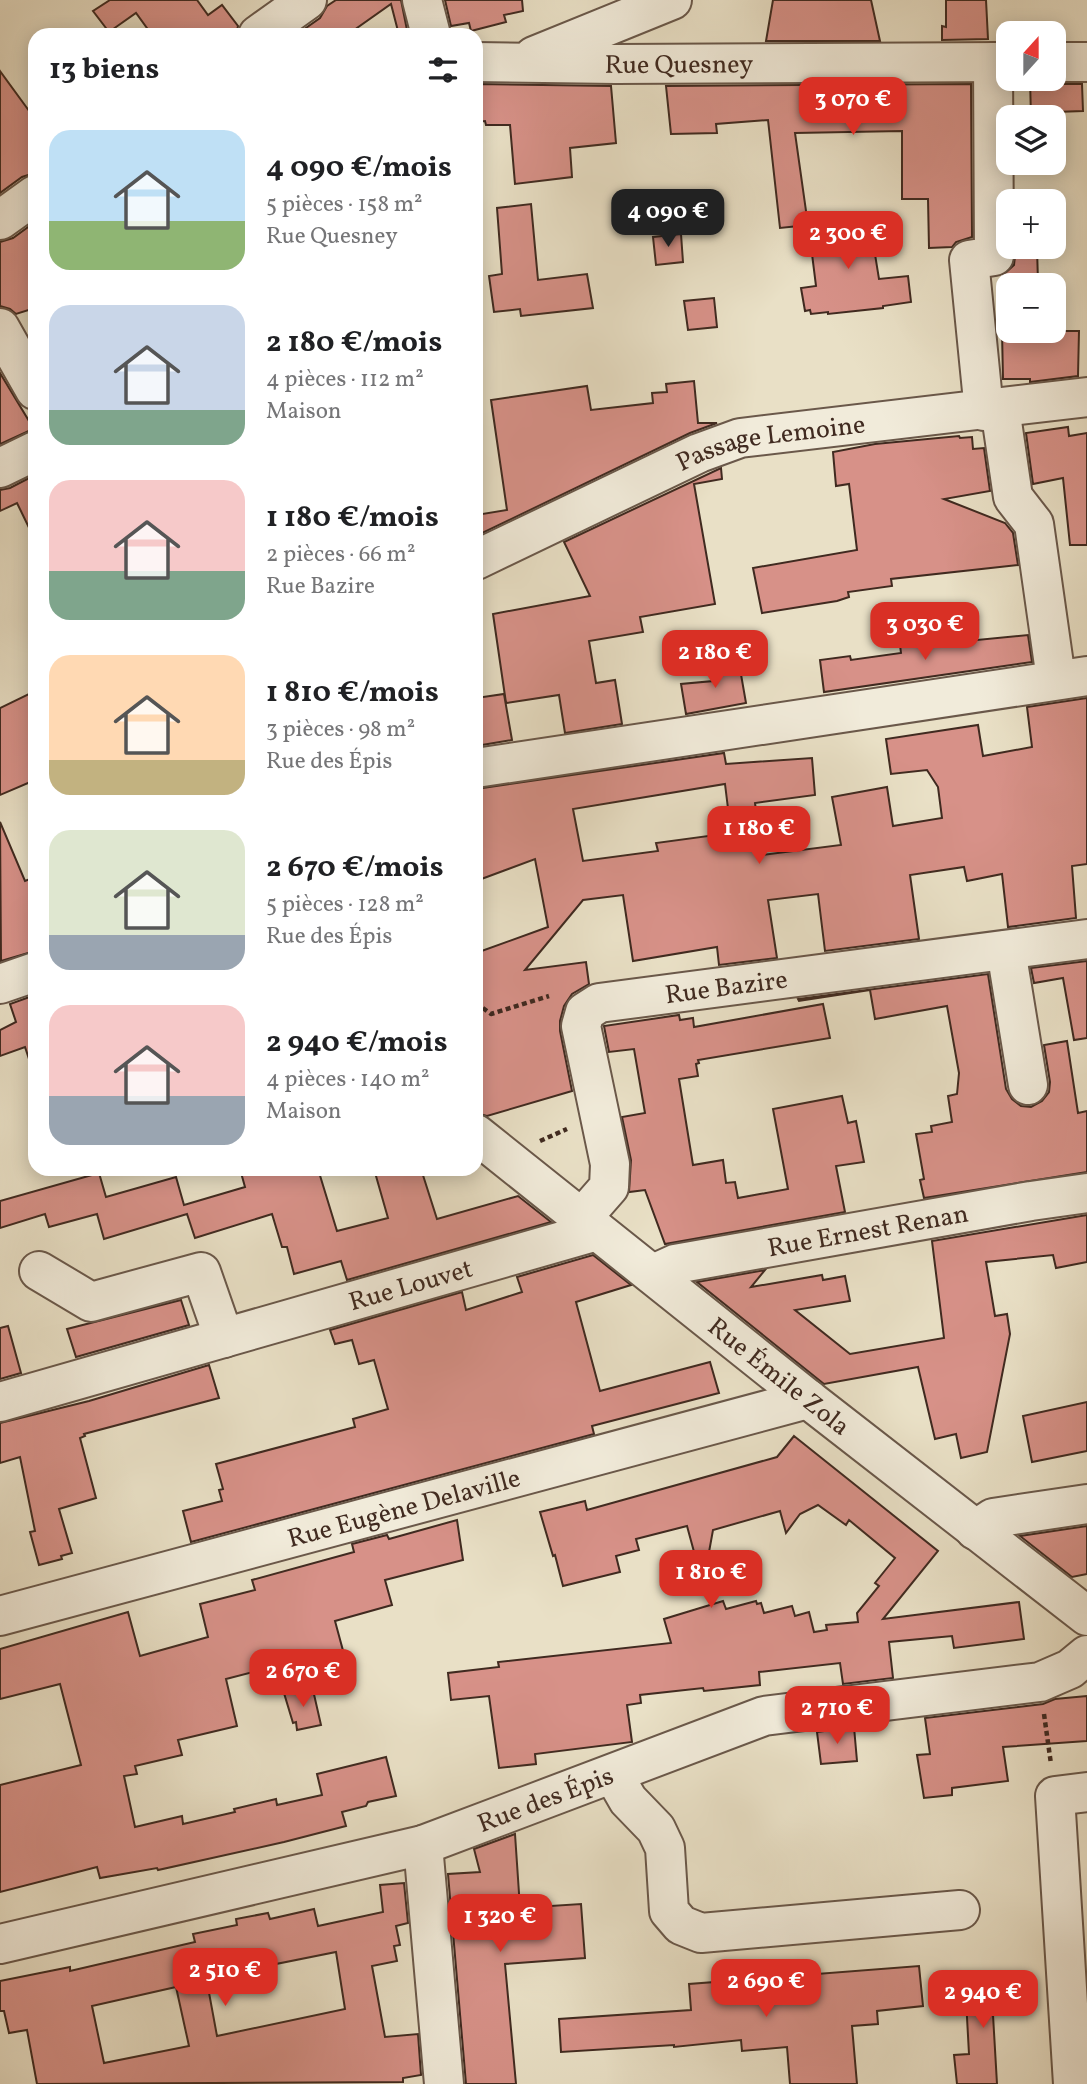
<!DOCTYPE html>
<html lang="fr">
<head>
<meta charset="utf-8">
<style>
	:root { --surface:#fff; --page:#f6f6f6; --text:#202124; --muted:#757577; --accent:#d93025 }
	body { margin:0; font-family:Vollkorn,serif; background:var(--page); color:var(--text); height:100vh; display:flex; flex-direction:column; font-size:26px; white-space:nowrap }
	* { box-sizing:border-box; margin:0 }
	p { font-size:23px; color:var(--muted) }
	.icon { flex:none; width:38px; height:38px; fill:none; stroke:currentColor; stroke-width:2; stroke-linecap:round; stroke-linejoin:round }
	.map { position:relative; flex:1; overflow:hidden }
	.side { position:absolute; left:28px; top:28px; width:455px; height:1148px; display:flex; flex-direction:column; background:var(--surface); border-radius:21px; box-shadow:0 4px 18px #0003 }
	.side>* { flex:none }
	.needle { width:46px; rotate:21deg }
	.tools { position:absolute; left:996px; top:21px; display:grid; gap:14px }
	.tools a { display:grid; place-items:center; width:70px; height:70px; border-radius:14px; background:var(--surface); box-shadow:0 4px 18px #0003; font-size:35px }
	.price { position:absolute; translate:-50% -60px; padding:0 16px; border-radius:14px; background:var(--accent); color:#fff; font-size:23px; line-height:46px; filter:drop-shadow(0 2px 4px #0008) }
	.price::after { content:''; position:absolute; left:50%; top:42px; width:21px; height:16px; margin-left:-10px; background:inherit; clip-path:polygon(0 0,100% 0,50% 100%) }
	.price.current { background:#222; color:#fff }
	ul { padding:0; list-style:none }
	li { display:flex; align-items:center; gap:21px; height:175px; padding:0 21px }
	li span { display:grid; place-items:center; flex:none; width:196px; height:140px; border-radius:21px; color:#555 }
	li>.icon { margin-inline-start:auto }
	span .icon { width:84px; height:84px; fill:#fffc; stroke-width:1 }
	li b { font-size:30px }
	h2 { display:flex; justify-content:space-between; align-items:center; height:84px; padding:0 21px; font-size:30px }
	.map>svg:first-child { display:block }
	.building { fill:#d79188; stroke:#402a20; stroke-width:2; fill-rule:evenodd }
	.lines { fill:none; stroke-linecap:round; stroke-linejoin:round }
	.minor-casing { stroke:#6a584a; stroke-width:42 }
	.path { stroke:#402a20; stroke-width:4.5; stroke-dasharray:5 3.5; stroke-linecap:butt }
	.minor { stroke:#f1ebda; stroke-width:38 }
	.labels { text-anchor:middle; stroke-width:5; stroke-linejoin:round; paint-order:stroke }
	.street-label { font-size:26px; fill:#402a20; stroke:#f1ebda }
</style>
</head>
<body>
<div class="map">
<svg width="1087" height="2084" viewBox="0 0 1087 2084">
	<rect width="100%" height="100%" fill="#e9e0c6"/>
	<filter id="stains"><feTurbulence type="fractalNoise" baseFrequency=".00286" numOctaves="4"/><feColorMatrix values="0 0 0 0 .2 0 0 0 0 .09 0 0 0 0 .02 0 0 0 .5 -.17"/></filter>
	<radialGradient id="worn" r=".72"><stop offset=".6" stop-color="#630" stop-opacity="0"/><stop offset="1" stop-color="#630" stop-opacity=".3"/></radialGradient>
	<g class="building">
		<path d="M110,0H197L208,15L222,5L238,26L236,35H152L136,13L109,32L93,11Z"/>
		<path d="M336,0H401L408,35H399L391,4L347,35H296L320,18L327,6Z"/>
		<path d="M445,0H522L523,11L504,15L506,22L471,31L469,23L451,26Z"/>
		<path d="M773,0H871L880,41H766Z"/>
		<path d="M946,0H986L988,39L942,40V26L946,27Z"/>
		<path d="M0,71L35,119V173L22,177L0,193Z"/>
		<path d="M1030,79H1041L1054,84H1082L1083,111L1055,112V117H1031Z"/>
		<path d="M476,84L611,86L616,143L570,148L572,177L515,184L510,125H486L485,121L476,122Z"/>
		<path d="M971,84L972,237L956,242L952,247L929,248L928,199H902V131L795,133L808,225L780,228L768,120L716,124L717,133L671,134L666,86Z"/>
		<path d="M531,204L538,280L587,274L593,308L521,316L520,309L494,312L489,276L502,274L497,208Z"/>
		<path d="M857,216L867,228L873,242L879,279L908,276L911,302L883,306V308L828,314V312L811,314L810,310L805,311L801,288L816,286L808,222Z"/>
		<path d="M35,222V308L16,314L10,309L0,306V242L13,238Z"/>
		<path d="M681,234L683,262L656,265L653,237Z"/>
		<path d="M1016,247L1037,248L1038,282L1003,283V275L1014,265Z"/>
		<path d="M714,298L717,327L688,330L684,301Z"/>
		<path d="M1002,331H1079L1078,376L1030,382V379H1003Z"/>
		<path d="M0,373L32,426L31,430L0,444Z"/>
		<path d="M694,381L698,423H717L690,433L476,536V515L507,510L491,400L587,386L591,410L653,403L652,393L667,392L666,384Z"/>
		<path d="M1068,427L1069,436L1087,433V545H1070L1063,478L1033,484L1026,433Z"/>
		<path d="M959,436L960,438L972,437L973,449L984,448L990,491L944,499L1005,523L1013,533L1018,565L891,579L892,586L848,592L849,597L837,601L762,613L753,568L857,550L849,484L836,486L833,452L875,444Z"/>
		<path d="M721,468L722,479L694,484L715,604L640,617L643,632L589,641L596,683L615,680L622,724L565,733L559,695L506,703L493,614L590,596L564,542Z"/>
		<path d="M35,475V540L17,503L0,511V490L10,488Z"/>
		<path d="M1028,635L1032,662L824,692L820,660L850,656L851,660L901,653L900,645L966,636L967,641Z"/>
		<path d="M739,663L746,703L686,714L681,684L713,681L711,667Z"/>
		<path d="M35,691V780L0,795V708Z"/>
		<path d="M504,694L512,740L476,746V698Z"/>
		<path d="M1087,698V864L1072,866L1076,918L1008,927L1002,874L967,881L964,867L910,875L919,939L825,951L818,894L768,900L777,958L719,965L717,947L633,961L623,895L583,900L525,970L586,962L589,984L572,994L564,1006L560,1021V1031L572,1091L487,1116L476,1113V953L548,927L535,859L476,881V789L724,753L726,764L812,758L815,795L755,803L762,855L841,845L832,797L887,787L893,826L942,818L938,787L927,770L891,774L886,739L978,725L983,756L1032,747L1027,707ZM725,784L731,833L656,843L658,851L583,861L573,809Z"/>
		<path d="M0,822L25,881L35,877V951L1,961Z"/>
		<path d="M1087,961V1038L1074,1040L1063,978L1034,983L1031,968Z"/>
		<path d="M988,974L1006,1089L1012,1099L1021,1106L1031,1107L1042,1101L1049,1092L1050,1082L1044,1045L1067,1041L1078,1113L1087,1111V1172L924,1198L920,1180L924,1179L916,1134L932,1132L931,1126L952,1122L948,1096L957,1094L959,1073L947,1006L875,1019L870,990L799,1001L798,999Z"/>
		<path d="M35,995V1064L31,1065L25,1047L0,1056V1030L16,1022L10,1004Z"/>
		<path d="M823,1004L830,1038L698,1060L699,1063L696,1064L698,1076L679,1079L693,1165L723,1160L726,1183L735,1182L738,1198L788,1189L773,1109L842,1096L848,1123L856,1121L864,1162L836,1166L845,1212L665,1244L645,1190L629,1192L631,1160L622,1117L645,1113L634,1049L609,1052L604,1026L679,1015L680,1020L693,1018L694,1027Z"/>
		<path d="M240,1169H318L337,1231L388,1218L374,1169H421L437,1219L518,1196L551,1222L347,1280L341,1261L294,1274L287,1247H282L272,1214L195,1238L187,1214L104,1239L97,1214L49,1227L45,1214L0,1228V1201L99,1173L106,1197L176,1177L184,1205L245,1187Z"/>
		<path d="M1087,1215V1262L1056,1268L1053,1255L986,1262L995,1316L1007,1314L1010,1334L987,1452L961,1458L956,1434L935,1439L918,1367L824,1384L697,1282L765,1270L751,1287L822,1275L823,1280L845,1276L850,1301L795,1310L850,1354L944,1338L932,1241Z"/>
		<path d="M593,1255L631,1285L576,1302L600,1391L710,1362L719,1393L592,1426L594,1434L191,1542L183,1511L222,1501L219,1490L223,1489L216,1464L355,1427L353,1419L388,1409L374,1360L359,1364L352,1340L335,1344L330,1330L462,1292L466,1310L522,1292L517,1277Z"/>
		<path d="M181,1300L189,1325L76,1357L67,1329Z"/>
		<path d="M8,1326L21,1373L0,1379V1328Z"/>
		<path d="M209,1365L219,1398L84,1434L85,1436L80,1438L96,1498L59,1509L72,1553L61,1556L62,1559L39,1565L30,1532L35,1531L20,1457L0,1463V1423L89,1401Z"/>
		<path d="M1087,1402V1451L1032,1462L1023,1416Z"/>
		<path d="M794,1436L938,1551L883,1619L1019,1602L1024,1639L954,1648L952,1636L889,1642L893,1678L843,1684L840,1663L759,1672L760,1685L704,1691L703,1688L640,1695L641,1703L627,1705L632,1742L535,1754L536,1764L499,1768L489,1696L451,1700L448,1673L499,1667L498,1662L671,1643L664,1619L723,1601L726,1609L756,1601L757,1604L761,1603L764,1613L792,1606L795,1616L809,1612L814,1632L827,1630L826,1625L858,1622L857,1613L879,1586L875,1583L895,1558L849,1520L846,1525L818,1505L800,1514L786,1533L780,1511L713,1530L703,1585L687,1526L636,1539L639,1550L616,1556L620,1572L563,1586L555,1555L553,1556L540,1512L585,1501L587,1510L777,1457Z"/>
		<path d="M457,1520L463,1560L385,1580L392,1605L335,1621L345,1658L281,1683L276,1666L226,1679L237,1726L178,1740L182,1755L135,1766L137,1774L124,1776L135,1827L182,1816L183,1824L235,1812L234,1809L276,1799L277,1805L322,1795L317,1774L386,1757L396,1796L368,1802L366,1806L342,1812L346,1826L284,1842L158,1870L157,1868L100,1878L97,1867L0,1892V1785L81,1765L60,1684L0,1699V1649L128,1612L140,1656L208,1637L200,1604L255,1590L252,1580L354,1552L352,1544L387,1535L389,1539Z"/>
		<path d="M1087,1526V1574L1072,1577L1020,1536Z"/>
		<path d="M313,1690L321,1725L297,1730L296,1722L293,1723L284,1693Z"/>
		<path d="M1087,1696V1741L1003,1747L1008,1781L952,1788V1795L924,1798L917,1755L930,1754L925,1718L1043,1704L1055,1699Z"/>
		<path d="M854,1727L857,1761L821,1764L817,1732Z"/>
		<path d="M515,1834L520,1908L581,1904L585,1958L505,1964L516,2084H466L448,1874L480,1872L474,1849Z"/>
		<path d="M404,1883L408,1923L396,1926L400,1945L394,1946L397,1961L372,1966L385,2037L418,2034L421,2075L403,2078V2082L37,2084L27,2030L9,2033L4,2011H0V1981L70,1967V1971L195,1942L193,1934L237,1925L236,1919L268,1913L270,1919L314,1909L318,1926L383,1912L380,1885ZM336,1952L345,2009L217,2036L205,1971L254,1960L256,1968ZM176,1987L189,2046L104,2063L92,2006Z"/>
		<path d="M919,1966L923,2006L877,2011L878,2024L852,2026L857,2084H790L787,2047L742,2051L741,2040L674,2047V2045L561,2052L559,2019L691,2010L689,1984Z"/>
		<path d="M1010,1977L1012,2014L993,2015L997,2084H957L954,2055L969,2054L965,1981Z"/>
	</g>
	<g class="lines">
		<defs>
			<g id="minor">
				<path d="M422,0L431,35"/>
				<path d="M258,35L307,0"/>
				<path d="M534,56L672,0"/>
				<path id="s1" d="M476,62L616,64L1008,62"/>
				<path d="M1054,62H1087"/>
				<path d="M0,220L35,195"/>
				<path d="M0,328L35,390"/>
				<path d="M1000,408L1013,497L1034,524L1056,679"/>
				<path d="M984,411L969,260L994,256L993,62"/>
				<path d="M0,468L35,451"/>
				<path id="s2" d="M476,560L699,453L740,438L1087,397"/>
				<path d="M476,768L1087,676"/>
				<path d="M1006,950L1028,1085"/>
				<path d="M0,984L35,972"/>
				<path id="s3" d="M476,1134L808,1399L1087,1616"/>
				<path id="s4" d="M581,1219L609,1187L610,1164L581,1026L585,1012L599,1003L1087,939"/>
				<path d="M39,1271L91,1302L201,1272L224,1338"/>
				<path id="s5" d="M653,1274L675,1264L1031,1201L1087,1193"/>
				<path id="s6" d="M0,1402L597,1231"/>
				<path d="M975,1530L993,1518L1087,1504"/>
				<path id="s7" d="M0,1616L808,1399"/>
				<path d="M613,1774L628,1800L656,1829L665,1848L669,1911L681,1925L701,1933L960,1910"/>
				<path d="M423,1845L444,2084"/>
				<path id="s8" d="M0,1944L423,1845L764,1716L1040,1682L1070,1669L1087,1655"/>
				<path d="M1073,2084L1055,1796L1087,1792"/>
			</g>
		</defs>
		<use href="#minor" class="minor-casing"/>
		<g class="path">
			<path d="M476,1003L491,1014L549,996"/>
			<path d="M540,1141L567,1129"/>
			<path d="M1044,1714L1051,1764"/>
		</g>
		<use href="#minor" class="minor"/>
	</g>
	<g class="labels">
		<g class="street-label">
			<text dy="9" stroke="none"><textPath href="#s1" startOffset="203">Rue Quesney</textPath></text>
			<text dy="9" stroke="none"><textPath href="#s2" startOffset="320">Passage Lemoine</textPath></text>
			<text dy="9" stroke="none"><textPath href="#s4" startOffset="366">Rue Bazire</textPath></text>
			<text dy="9" stroke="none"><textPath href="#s5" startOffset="220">Rue Ernest Renan</textPath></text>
			<text dy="9" stroke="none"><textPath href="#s6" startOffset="427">Rue Louvet</textPath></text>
			<text dy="9" stroke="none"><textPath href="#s3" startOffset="388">Rue Émile Zola</textPath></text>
			<text dy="9" stroke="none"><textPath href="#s7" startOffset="418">Rue Eugène Delaville</textPath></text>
			<text dy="9" stroke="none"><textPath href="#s8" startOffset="565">Rue des Épis</textPath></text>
		</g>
	</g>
	<rect width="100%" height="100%" filter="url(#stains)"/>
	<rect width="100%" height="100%" fill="url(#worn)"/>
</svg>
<div class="tools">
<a><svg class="needle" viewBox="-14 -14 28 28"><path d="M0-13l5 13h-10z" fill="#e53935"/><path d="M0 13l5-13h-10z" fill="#757577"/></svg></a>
<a><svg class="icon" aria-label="layers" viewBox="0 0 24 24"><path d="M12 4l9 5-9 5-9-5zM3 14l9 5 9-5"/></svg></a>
<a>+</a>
<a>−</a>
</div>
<b class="price" style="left:853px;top:137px">3 070 €</b>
<b class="price current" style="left:668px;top:249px">4 090 €</b>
<b class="price" style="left:848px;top:271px">2 300 €</b>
<b class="price" style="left:925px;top:662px">3 030 €</b>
<b class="price" style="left:715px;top:690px">2 180 €</b>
<b class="price" style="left:759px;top:866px">1 180 €</b>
<b class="price" style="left:711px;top:1610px">1 810 €</b>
<b class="price" style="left:303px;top:1709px">2 670 €</b>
<b class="price" style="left:837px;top:1746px">2 710 €</b>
<b class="price" style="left:500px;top:1954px">1 320 €</b>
<b class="price" style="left:225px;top:2008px">2 510 €</b>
<b class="price" style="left:766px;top:2019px">2 690 €</b>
<b class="price" style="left:983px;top:2030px">2 940 €</b>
<section class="side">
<h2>13 biens<svg class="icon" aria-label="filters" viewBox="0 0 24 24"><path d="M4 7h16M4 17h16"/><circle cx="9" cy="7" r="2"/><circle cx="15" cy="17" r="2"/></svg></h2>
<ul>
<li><span style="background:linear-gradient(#bfe0f5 65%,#8fb573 0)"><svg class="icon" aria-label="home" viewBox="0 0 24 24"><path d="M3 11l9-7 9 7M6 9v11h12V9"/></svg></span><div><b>4 090 €/mois</b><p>5 pièces · 158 m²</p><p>Rue Quesney</p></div></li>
<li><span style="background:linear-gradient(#c9d6e8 75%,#7fa58c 0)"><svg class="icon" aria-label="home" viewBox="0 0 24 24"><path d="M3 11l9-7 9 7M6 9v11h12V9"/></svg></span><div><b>2 180 €/mois</b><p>4 pièces · 112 m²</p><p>Maison</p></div></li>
<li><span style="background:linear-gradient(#f6c9c9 65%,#7fa58c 0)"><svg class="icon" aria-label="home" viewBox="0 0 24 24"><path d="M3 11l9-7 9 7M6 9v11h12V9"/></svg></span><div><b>1 180 €/mois</b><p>2 pièces · 66 m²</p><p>Rue Bazire</p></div></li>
<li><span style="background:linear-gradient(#ffd9b3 75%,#c2b280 0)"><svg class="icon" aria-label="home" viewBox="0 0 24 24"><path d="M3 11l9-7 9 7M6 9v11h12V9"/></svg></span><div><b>1 810 €/mois</b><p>3 pièces · 98 m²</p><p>Rue des Épis</p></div></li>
<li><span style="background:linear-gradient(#dfe7d0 75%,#9aa5b1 0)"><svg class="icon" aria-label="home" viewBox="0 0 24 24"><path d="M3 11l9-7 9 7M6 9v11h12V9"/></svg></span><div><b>2 670 €/mois</b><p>5 pièces · 128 m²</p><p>Rue des Épis</p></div></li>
<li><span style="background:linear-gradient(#f6c9c9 65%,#9aa5b1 0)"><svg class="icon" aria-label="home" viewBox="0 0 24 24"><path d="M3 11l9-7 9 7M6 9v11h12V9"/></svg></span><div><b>2 940 €/mois</b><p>4 pièces · 140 m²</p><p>Maison</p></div></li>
</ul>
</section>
</div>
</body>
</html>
